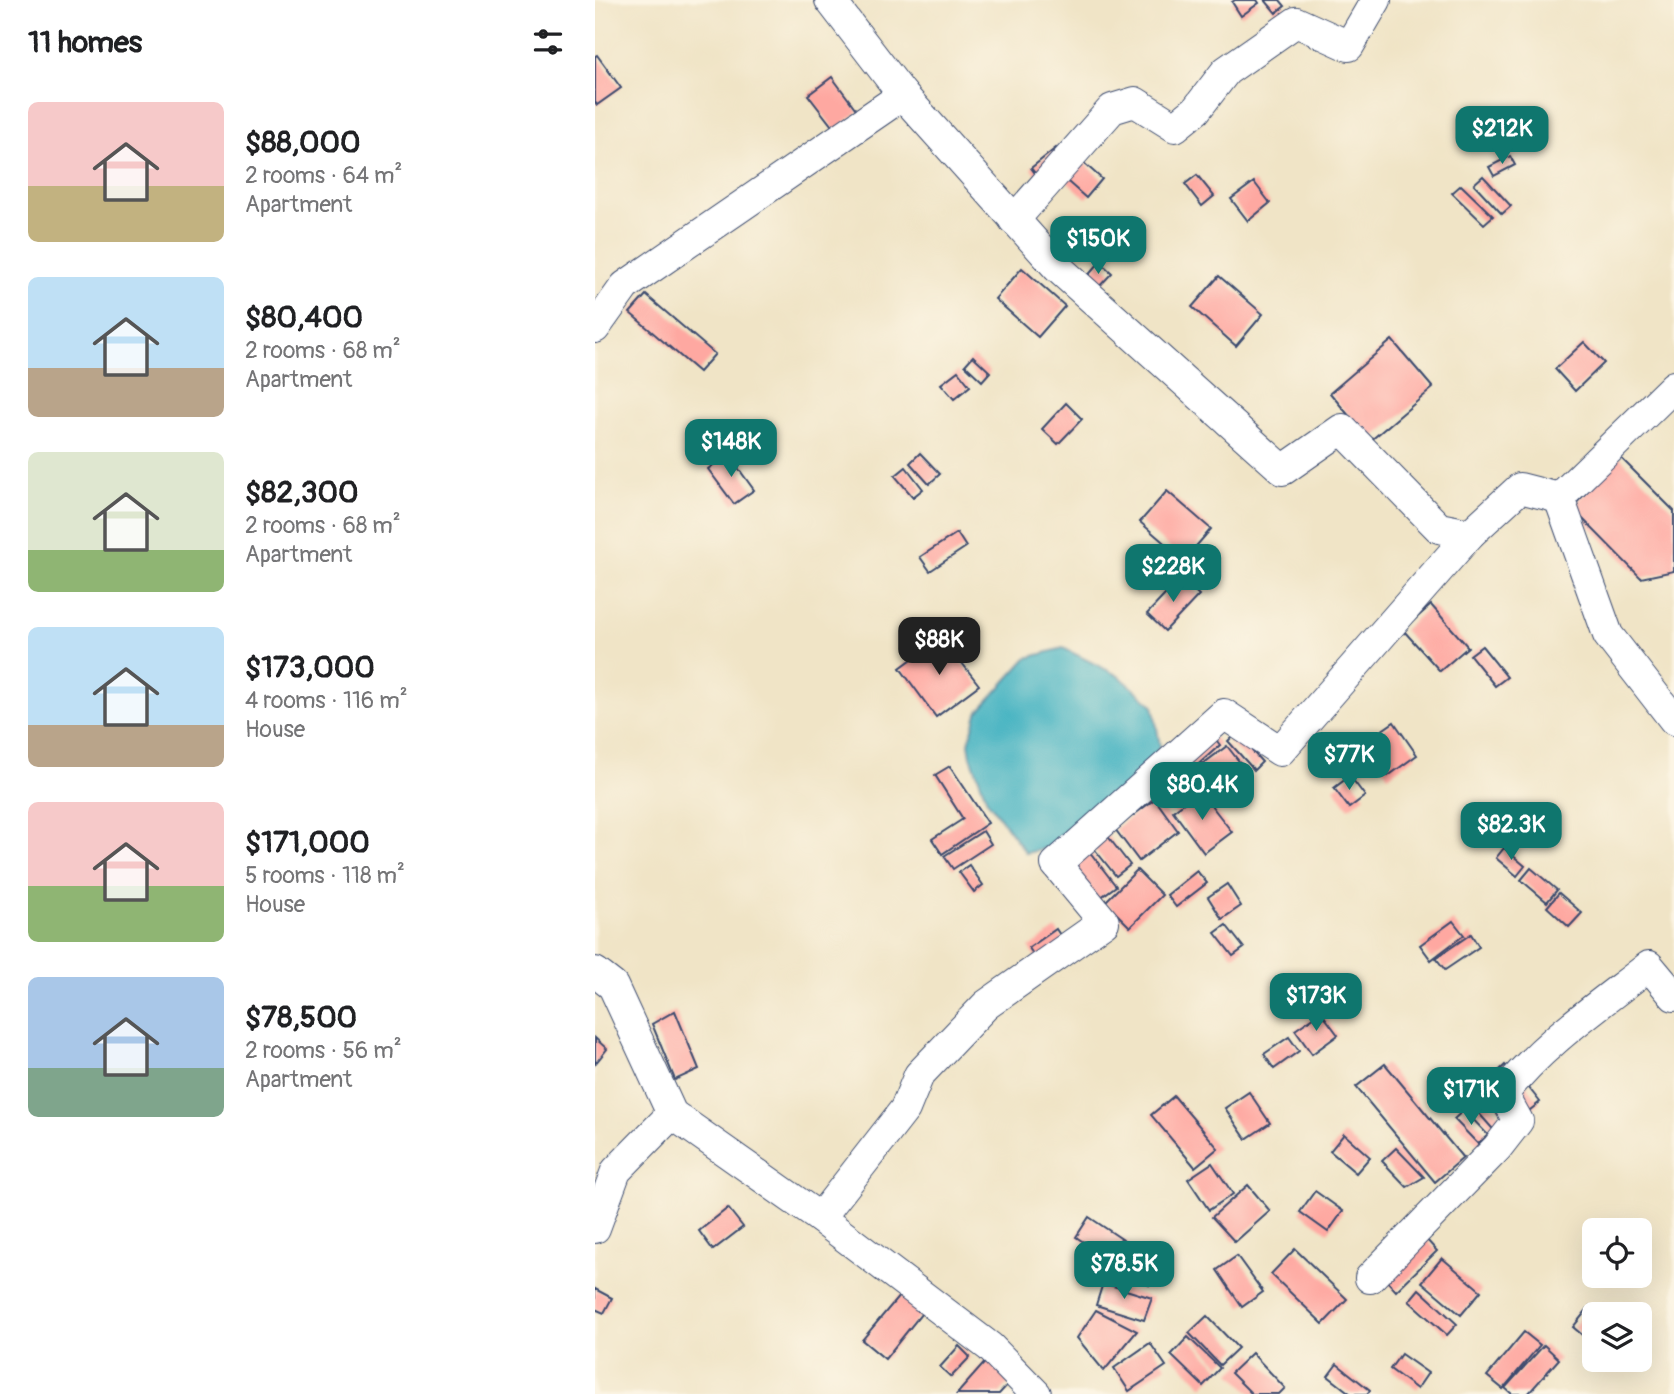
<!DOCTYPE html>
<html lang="en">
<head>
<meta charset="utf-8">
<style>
	:root { --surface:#fff; --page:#f6f6f6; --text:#202124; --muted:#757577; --accent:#0f766e }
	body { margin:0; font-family:Pangolin,sans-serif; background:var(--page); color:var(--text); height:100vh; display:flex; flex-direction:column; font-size:26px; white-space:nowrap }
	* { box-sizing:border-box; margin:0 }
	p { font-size:23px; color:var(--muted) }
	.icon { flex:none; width:38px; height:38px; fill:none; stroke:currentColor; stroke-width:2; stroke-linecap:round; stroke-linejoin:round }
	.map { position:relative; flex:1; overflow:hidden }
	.side { display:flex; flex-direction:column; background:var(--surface); width:595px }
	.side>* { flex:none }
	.tools { position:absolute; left:987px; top:1218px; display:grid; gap:14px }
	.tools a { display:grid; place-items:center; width:70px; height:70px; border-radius:10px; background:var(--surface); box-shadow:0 7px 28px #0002; font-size:35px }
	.price { position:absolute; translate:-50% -60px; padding:0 16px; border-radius:14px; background:var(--accent); color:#fff; font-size:23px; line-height:46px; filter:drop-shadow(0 2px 4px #0008) }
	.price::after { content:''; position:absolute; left:50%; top:42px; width:21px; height:16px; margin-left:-10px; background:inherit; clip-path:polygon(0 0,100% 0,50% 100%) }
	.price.selected { background:#222; color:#fff }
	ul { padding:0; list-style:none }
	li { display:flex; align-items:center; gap:21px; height:175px; padding:0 28px }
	li span { display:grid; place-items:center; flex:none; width:196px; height:140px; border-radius:10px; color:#555 }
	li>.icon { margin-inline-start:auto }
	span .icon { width:84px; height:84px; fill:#fffc; stroke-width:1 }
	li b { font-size:30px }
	h2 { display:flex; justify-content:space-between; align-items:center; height:84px; padding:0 28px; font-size:30px }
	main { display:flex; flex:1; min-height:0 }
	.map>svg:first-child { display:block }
	.water { fill:#47b4c2; stroke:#317290; stroke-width:2 }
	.building { fill:#fea8a1 }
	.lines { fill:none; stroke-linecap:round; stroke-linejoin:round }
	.minor-casing { stroke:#3b4a6e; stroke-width:32 }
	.minor { stroke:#fff; stroke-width:30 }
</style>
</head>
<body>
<main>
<section class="side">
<h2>11 homes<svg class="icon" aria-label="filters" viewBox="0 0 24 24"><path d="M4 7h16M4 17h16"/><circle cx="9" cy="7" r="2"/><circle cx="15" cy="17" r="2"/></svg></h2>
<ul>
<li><span style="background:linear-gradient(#f6c9c9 60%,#c2b280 0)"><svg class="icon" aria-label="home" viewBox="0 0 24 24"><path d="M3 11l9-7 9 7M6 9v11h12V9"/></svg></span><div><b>$88,000</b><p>2 rooms · 64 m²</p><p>Apartment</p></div></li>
<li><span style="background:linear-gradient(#bfe0f5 65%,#b9a48a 0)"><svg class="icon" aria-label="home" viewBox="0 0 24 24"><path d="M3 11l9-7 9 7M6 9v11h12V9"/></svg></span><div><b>$80,400</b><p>2 rooms · 68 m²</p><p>Apartment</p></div></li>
<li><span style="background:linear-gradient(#dfe7d0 70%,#8fb573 0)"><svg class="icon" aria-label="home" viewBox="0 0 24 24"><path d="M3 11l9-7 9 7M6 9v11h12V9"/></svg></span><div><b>$82,300</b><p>2 rooms · 68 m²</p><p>Apartment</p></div></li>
<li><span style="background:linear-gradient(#bfe0f5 70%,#b9a48a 0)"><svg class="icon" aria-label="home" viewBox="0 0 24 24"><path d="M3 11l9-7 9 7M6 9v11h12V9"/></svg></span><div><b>$173,000</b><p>4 rooms · 116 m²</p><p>House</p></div></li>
<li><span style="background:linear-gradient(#f6c9c9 60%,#8fb573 0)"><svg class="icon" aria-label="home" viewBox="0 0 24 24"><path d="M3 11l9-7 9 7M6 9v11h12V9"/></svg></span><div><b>$171,000</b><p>5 rooms · 118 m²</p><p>House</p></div></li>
<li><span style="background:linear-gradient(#a9c7e8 65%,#7fa58c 0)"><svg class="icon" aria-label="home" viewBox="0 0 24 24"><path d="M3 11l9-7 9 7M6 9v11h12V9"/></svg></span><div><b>$78,500</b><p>2 rooms · 56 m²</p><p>Apartment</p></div></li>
</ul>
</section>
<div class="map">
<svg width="1079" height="1394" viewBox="0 0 1079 1394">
	<rect width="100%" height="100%" fill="#fcf5e5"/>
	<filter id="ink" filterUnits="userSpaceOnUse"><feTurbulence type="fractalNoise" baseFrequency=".0143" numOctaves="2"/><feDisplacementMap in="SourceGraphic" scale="14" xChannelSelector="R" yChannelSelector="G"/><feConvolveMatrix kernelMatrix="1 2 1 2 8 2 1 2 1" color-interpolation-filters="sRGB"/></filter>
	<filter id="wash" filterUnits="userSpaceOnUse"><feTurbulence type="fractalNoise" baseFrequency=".00686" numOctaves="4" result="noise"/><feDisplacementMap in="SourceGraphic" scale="28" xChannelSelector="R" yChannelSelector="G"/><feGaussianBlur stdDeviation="1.57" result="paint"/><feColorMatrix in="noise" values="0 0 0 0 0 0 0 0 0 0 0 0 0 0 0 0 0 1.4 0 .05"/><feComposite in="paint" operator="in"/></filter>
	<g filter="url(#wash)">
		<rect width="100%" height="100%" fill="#f0e4c6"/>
		<path class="water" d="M468,648L524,676L558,705L565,746L539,786L468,844L431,853L392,800L376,756L374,743L382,713L432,658Z"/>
		<g id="blocks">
			<g class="building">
				<path d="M640,0H662L664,3L646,16L637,2Z"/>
				<path d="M670,0H685L690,6L681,13Z"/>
				<path d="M2,55L26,88L2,105L0,102V56Z"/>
				<path d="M237,77L263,112L240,130L213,95Z"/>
				<path d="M461,148L468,157L443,177L436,168Z"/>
				<path d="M481,156L507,179L491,198L465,175Z"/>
				<path d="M915,156L920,165L899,176L894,167Z"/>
				<path d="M602,175L619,196L607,206L590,184Z"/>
				<path d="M888,176L916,206L907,214L879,184Z"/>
				<path d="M659,182L675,203L653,221L636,199Z"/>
				<path d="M866,185L898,216L889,224L857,193Z"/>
				<path d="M505,262L517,273L500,291L489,280Z"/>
				<path d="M427,268L470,306L443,337L400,299Z"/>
				<path d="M624,276L668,314L641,346L597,307Z"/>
				<path d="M51,295L120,354L104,372L35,313Z"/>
				<path d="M797,340L838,388L775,441L735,393Z"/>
				<path d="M989,342L1009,363L980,391L960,369Z"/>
				<path d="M378,356L395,372L387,381L370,365Z"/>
				<path d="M363,371L375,386L359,399L346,384Z"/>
				<path d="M471,403L487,419L463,444L447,429Z"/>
				<path d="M325,453L345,474L334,484L315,463Z"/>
				<path d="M133,454L159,490L139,504L113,469Z"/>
				<path d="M1024,456L1079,511V571L1046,578L977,508Z"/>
				<path d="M311,467L328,489L318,497L300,476Z"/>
				<path d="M572,491L616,529L589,560L545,522Z"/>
				<path d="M362,533L371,547L335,571L325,557Z"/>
				<path d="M586,578L604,595L570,631L552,614Z"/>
				<path d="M836,605L873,647L845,671L808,630Z"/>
				<path d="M347,637L384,685L341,717L305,668Z"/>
				<path d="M887,646L912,677L900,686L875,655Z"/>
				<path d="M799,722L822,755L793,776L770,742Z"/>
				<path d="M641,733L667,762L659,770L633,741Z"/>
				<path d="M619,737L625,745L580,785L573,778Z"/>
				<path d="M632,746L650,769L615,796L597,772Z"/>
				<path d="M355,766L393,823L347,854L337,839L368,819L340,775Z"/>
				<path d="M755,776L770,796L754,808L739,788Z"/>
				<path d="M605,791L637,832L609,853L578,811Z"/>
				<path d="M560,799L583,831L544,861L520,829Z"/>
				<path d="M388,831L396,844L358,869L349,856Z"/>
				<path d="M511,834L535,865L521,876L497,846Z"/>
				<path d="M909,848L930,866L922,876L901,858Z"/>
				<path d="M494,851L521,886L502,900L475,865Z"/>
				<path d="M374,865L388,885L379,892L364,872Z"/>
				<path d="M936,868L962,890L952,902L926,880Z"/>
				<path d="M542,870L567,895L535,927L510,902Z"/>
				<path d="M602,871L612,883L581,907L572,895Z"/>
				<path d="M632,884L646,906L627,919L613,897Z"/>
				<path d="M964,893L987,913L974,927L952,907Z"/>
				<path d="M858,921L869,935L836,960L825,945Z"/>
				<path d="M631,925L649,948L638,956L620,933Z"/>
				<path d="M461,929L471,944L444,963L434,948Z"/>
				<path d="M876,934L884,947L850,970L841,958Z"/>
				<path d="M80,1011L104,1069L80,1080L57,1024Z"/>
				<path d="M726,1012L743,1035L717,1054L700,1030Z"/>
				<path d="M694,1037L704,1051L679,1069L669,1054Z"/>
				<path d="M0,1038L12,1049L0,1064Z"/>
				<path d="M790,1064L868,1158L840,1182L761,1087Z"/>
				<path d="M910,1065L919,1075L897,1096L888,1086Z"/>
				<path d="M930,1083L945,1102L930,1114L915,1096Z"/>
				<path d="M883,1091L915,1127L904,1136L873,1101Z"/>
				<path d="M654,1092L675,1123L651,1139L630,1108Z"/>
				<path d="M579,1096L623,1148L600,1167L556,1115Z"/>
				<path d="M869,1110L893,1135L883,1144L859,1119Z"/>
				<path d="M749,1134L775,1157L761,1173L735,1151Z"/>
				<path d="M801,1148L829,1177L812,1187L787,1161Z"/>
				<path d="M617,1163L638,1194L614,1210L593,1179Z"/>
				<path d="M653,1185L675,1211L640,1242L617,1217Z"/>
				<path d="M720,1191L748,1211L733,1232L705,1212Z"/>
				<path d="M133,1208L148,1227L118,1250L104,1231Z"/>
				<path d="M494,1217L567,1266L554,1285L481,1237Z"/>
				<path d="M819,1226L842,1251L801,1291L777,1264Z"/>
				<path d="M700,1249L752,1299L728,1324L676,1274Z"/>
				<path d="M642,1256L668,1292L647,1307L622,1270Z"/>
				<path d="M847,1258L886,1291L866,1315L827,1282Z"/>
				<path d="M508,1283L557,1298L549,1320L501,1305Z"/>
				<path d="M0,1289L17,1298L9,1313L0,1309Z"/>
				<path d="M824,1289L862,1324L852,1335L814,1301Z"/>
				<path d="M305,1295L327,1313L290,1359L267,1340Z"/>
				<path d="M995,1306L1005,1314H999V1345L978,1327Z"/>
				<path d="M501,1310L542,1331L509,1371L482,1338Z"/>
				<path d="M612,1316L643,1348L625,1365L594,1333Z"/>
				<path d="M929,1332L945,1345L908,1389L892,1376Z"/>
				<path d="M593,1337L625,1368L608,1386L576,1355Z"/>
				<path d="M555,1343L571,1366L534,1391L519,1368Z"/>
				<path d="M949,1345L964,1359L933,1394H917L910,1388Z"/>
				<path d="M364,1346L375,1357L356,1377L345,1367Z"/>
				<path d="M657,1353L690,1388L684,1394H657L636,1373Z"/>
				<path d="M806,1354L833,1373L822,1389L795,1369Z"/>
				<path d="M393,1359L416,1381L404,1394H362Z"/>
				<path d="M742,1364L775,1390L772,1394H756L733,1376Z"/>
			</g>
		</g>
	</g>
	<g filter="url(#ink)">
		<use href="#blocks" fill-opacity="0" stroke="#3b4a6e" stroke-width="2"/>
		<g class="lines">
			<defs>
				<g id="minor">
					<path d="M235,0L308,95"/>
					<path d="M419,220L517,109L540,102L580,127L601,110L631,71L701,22L754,46L781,0"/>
					<path d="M0,328L30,286L308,95L462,267L688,470L747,429L844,528L875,534"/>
					<path d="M964,498L1013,635L1079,720"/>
					<path d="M0,972L18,986L77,1114L225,1218L395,1347L441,1394"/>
					<path d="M225,1218L310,1109L324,1075L391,1005L509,922L461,864L629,714L685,751L875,534L925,488L964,498L1079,386"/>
					<path d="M0,1228L21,1171L77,1114"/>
					<path d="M775,1278L902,1148L923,1121L908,1094C948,1043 1003,1006 1054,966L1079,996"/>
				</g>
			</defs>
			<use href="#minor" class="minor-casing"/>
			<use href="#minor" class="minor"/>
		</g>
	</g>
</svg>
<div class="tools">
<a><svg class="icon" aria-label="locate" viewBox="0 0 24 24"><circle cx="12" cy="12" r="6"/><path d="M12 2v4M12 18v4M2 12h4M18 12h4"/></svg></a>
<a><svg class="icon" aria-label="layers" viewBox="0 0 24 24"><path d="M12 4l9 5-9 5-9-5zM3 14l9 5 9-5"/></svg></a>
</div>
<b class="price" style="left:907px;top:166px">$212K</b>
<b class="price" style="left:503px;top:276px">$150K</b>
<b class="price" style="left:136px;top:479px">$148K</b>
<b class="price" style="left:578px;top:604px">$228K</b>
<b class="price selected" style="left:344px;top:677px">$88K</b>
<b class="price" style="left:754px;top:792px">$77K</b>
<b class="price" style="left:607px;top:822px">$80.4K</b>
<b class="price" style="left:916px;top:862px">$82.3K</b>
<b class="price" style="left:721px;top:1033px">$173K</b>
<b class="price" style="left:876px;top:1127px">$171K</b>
<b class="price" style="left:529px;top:1301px">$78.5K</b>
</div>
</main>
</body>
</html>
